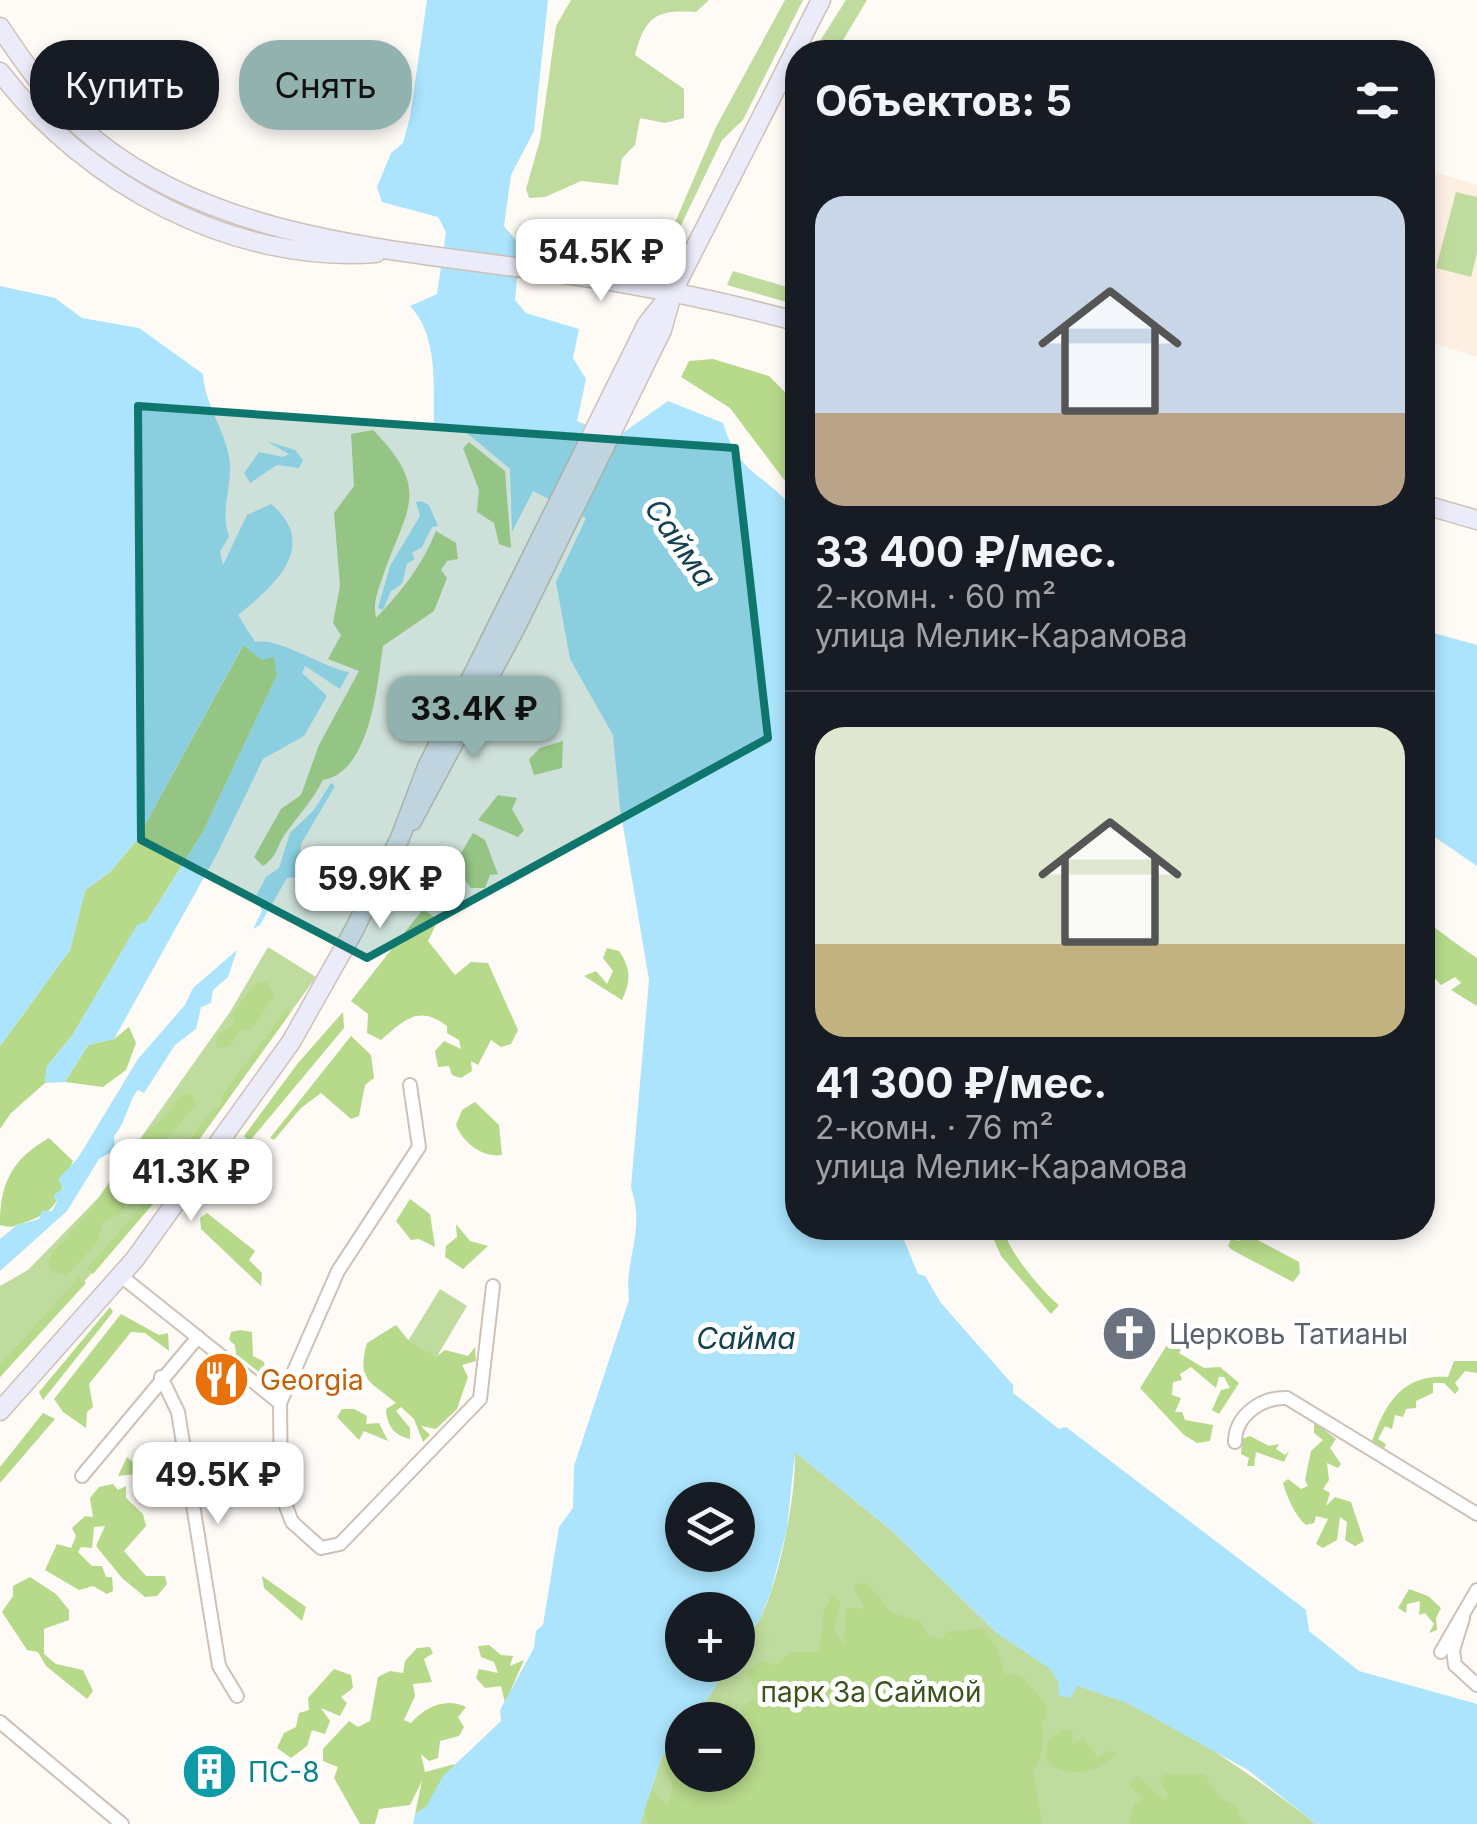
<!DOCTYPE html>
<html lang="ru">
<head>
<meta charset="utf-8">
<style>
	:root { --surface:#171b24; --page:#242831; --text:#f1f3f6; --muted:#9ea1a6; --line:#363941; --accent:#91b2ae }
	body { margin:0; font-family:Inter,sans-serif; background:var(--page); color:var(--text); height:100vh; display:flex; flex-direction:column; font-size:38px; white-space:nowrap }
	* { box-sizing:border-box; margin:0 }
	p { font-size:32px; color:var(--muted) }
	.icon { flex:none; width:55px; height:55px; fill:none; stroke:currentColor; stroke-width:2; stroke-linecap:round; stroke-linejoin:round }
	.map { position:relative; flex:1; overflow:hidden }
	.details { position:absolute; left:785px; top:40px; width:650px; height:1200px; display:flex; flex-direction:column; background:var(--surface); border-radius:40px; box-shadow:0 5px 15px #0003 }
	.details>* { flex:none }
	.top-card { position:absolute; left:30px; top:40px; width:605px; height:90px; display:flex; gap:20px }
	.tools { position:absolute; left:665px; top:1482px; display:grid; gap:20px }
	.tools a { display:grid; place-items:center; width:90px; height:90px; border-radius:50%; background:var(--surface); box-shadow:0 5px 15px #0003; font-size:50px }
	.price { position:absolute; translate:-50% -85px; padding:0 22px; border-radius:20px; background:#fff; color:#222; font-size:32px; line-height:65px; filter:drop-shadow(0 2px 5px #0008) }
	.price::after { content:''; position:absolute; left:50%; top:60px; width:30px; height:22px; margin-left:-15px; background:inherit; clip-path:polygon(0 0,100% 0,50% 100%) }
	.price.selected { background:var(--accent); color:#111 }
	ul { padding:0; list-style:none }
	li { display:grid; align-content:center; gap:20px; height:530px; padding:0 30px }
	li+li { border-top:2px solid var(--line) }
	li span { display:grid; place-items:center; height:310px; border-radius:30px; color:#555 }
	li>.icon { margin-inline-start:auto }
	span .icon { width:180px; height:180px; fill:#fffc; stroke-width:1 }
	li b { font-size:42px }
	h2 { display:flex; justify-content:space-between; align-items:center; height:120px; padding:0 30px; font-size:42px }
	.tag { padding:0 35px; border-radius:40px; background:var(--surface); box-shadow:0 5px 15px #0003; font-size:35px; line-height:90px }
	.tag.selected { background:var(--accent); color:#111 }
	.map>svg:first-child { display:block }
	.built { fill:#feefe3 }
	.green { fill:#bfdb9e }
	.forest { fill:#b6d98a }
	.water { fill:#abe4fc; fill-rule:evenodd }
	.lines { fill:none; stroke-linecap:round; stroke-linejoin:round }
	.minor-casing { stroke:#cec2b8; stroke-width:16 }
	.secondary-casing { stroke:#cec2b8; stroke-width:21 }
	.minor { stroke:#fff; stroke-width:12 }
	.secondary { stroke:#ebebfa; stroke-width:18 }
	.marked { fill:#0f766e; fill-opacity:0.2; stroke:#0f766e; stroke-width:8; stroke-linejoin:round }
	.labels { text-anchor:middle; stroke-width:10; stroke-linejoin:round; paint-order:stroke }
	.worship-label { font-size:28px; fill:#5b616d; stroke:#fff; text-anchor:start }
	.food-label { font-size:28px; fill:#c56008; stroke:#fff; text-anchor:start }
	.park-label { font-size:28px; fill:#3d531c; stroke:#fff }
	.culture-label { font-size:28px; fill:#0d838f; stroke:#fff; text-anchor:start }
	.water-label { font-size:30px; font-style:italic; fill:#144252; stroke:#fff }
</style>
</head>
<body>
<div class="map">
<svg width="1477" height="1824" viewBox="0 0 1477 1824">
	<rect width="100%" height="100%" fill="#fefaf6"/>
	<path class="built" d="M1437,173L1477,185V357L1423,340V216Z"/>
	<g class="green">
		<path d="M571,0H709L696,12C657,9 645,16 635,55L684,89V118L665,123L640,118L635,145L622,158L618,185L581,181L545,197L529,198L526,189L540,140L556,26Z"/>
		<path d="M785,0H803L743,120L722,140L672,244L667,241L716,127Z"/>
		<path d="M846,0H867L836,52H813Z"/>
		<path d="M1456,192L1477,197V253L1471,277L1436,268Z"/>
		<path d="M733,271L797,290V305L727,285Z"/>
		<path d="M268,947L316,977L152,1205L0,1377V1286L28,1270L98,1198L230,1012Z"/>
		<path d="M440,1289L467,1306L436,1358L408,1341Z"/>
		<path d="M794,1451L891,1530L997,1633L1050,1668L1073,1691L1077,1685C1134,1689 1269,1787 1316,1824H640L662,1756L682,1728V1775H738V1720H690L697,1716L728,1665H738C738,1641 749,1637 760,1618C778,1587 799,1485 794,1451Z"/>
	</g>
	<g class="forest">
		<path d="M713,359L769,376L797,404V497L730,408L681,377L689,361Z"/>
		<path d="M373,430C434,492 405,509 382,579C377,593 373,603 376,618C401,592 422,566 436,531L456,543L458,559L447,561L441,570L447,578L434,611L383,646C377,687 370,772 323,780C312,801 299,815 285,834C276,847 278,856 263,866L254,857L281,809L301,795L319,745L359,671L328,659L341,635L333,623L340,586L334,513L354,486L351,434Z"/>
		<path d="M469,442L505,471L511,548L499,544L494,523L477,512L479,490L463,448Z"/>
		<path d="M244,644L275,657L277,675L203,832L147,921L137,926L72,1036L47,1066L45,1083L11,1113L0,1129V1046L70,950L85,890L110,872L136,841Z"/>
		<path d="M563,741L562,768L534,775L529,759L540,748Z"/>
		<path d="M498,795L517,798L512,809L524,830L518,837L478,820Z"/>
		<path d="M473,833L485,840L498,874L490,875L485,888H471L454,865Z"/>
		<path d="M423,909L438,920L428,941L455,975L471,962L488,963L518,1030L511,1044L501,1047L491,1040L478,1065L471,1061L472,1071L461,1078L452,1075L449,1066L438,1067L435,1051L444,1041L461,1049L459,1040L447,1033V1026C419,1005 405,1019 381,1040L367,1033L368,1014L351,1001Z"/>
		<path d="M1423,919C1442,933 1458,945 1477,958V1006L1451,990L1461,983L1455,977L1441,985L1430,973H1423Z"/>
		<path d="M607,948L619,951C631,968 631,981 622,1000L584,976L596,971L607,984L613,971L603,958Z"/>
		<path d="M267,982L274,996L252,1029L239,1030L230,1045L216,1048L217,1035L233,1025V1014L254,984Z"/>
		<path d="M286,1010L291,1012L152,1205L93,1274L87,1269L144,1203L212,1110L220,1107L223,1094Z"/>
		<path d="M343,1012L344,1028L249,1142L244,1136L298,1063Z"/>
		<path d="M129,1027L136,1043L126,1070L103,1087L65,1082L88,1045L114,1039Z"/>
		<path d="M351,1036L371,1055L374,1078L365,1085L359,1116L351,1119L321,1093L301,1108L274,1140L270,1138Z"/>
		<path d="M190,1092L196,1103L134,1181L122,1213L103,1221L97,1242L67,1275L53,1272L48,1263L52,1253C87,1218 113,1180 140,1140C152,1124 168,1119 176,1099Z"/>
		<path d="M475,1102L499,1125L502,1155C483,1158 463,1143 456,1125L462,1110Z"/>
		<path d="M49,1138L73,1161C55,1195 66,1209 23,1223C13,1227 11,1228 0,1225C0,1183 12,1159 49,1138Z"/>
		<path d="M410,1199L430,1214L435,1247L419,1239L411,1240L396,1221Z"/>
		<path d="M207,1213L255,1251L249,1260L262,1273L261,1286L201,1229L200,1218Z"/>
		<path d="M456,1224L470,1241L488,1246L463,1269L445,1257L446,1246L457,1237Z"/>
		<path d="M1237,1229L1299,1262L1300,1273L1293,1282L1232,1250L1228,1246L1231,1239L1239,1241L1242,1235Z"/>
		<path d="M999,1230L1006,1233C1005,1248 1048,1298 1059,1305L1051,1314L1001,1256L991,1233Z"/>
		<path d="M79,1277L86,1283L0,1377V1365Z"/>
		<path d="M110,1307L113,1312L43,1400L39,1392Z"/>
		<path d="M121,1314L159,1335L168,1333L169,1351L145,1333L131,1332L89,1384L93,1407L87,1412L86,1428L63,1412L54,1399Z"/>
		<path d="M396,1325L409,1341L436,1357L445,1350L468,1356L475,1347L476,1361L462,1365L468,1377L457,1409L436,1429L421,1426L430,1435L423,1442L414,1419L401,1407L396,1411L410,1428V1439C394,1435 387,1426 386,1409L396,1403C371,1381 356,1382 367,1343Z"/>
		<path d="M240,1330L252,1332L253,1356L263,1361L269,1374L259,1372L236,1354L235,1345L229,1340L231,1332Z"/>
		<path d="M1176,1342L1183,1346L1179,1353L1204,1368L1220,1367L1239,1383L1219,1414L1212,1410L1221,1390L1230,1388L1224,1377H1219L1216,1388L1191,1367L1180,1374L1182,1380L1173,1382L1172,1395L1181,1398L1175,1412H1182L1185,1420L1213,1425L1210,1441L1197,1443L1184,1435L1140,1388L1167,1345Z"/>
		<path d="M1454,1361H1477V1373L1465,1371L1455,1383L1459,1389L1455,1394L1444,1383H1433V1393L1416,1401V1408L1406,1409L1403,1417L1395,1415L1392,1429L1385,1426L1378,1439L1386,1444L1384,1449H1376L1371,1444C1384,1406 1401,1373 1448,1377Z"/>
		<path d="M342,1409H354L367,1416L366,1424L379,1423L388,1441L364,1431L359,1440L337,1417Z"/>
		<path d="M43,1413L55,1419L0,1483V1467Z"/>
		<path d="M1314,1422L1336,1439L1330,1448L1341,1464L1338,1468L1327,1463L1329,1480L1323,1489L1330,1493L1326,1506L1335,1497L1351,1502L1364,1541L1355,1546L1345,1540L1347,1522L1340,1517L1337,1540L1323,1548L1316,1544L1328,1519L1316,1516L1314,1523L1306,1525C1295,1516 1287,1497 1283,1483L1288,1479L1301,1489L1308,1486L1305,1480L1311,1451L1323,1440L1314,1433Z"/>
		<path d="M1250,1436L1269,1446L1279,1444L1276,1449L1285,1455L1289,1451L1284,1462L1256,1452L1254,1466H1247L1249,1458L1241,1454L1242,1439Z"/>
		<path d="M169,1441L176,1470L118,1476L127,1457L134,1463L145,1457L150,1462L164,1450V1459L168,1457Z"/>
		<path d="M113,1484L118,1490L126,1486V1498L143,1514L146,1526L124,1551L146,1576H165L167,1584L157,1596L145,1597L122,1578L96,1546L105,1526L94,1527L92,1548L81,1547L78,1552L92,1566H102L106,1577H112L113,1591L107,1594L93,1586L79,1590L45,1570L57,1544L71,1548L76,1536L72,1528L85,1516L93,1517L90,1498L99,1487Z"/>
		<path d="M262,1576L306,1607L302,1621L264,1588Z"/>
		<path d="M30,1577L56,1594L69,1610V1620L44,1629V1654L56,1664L83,1670L93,1691L87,1699L46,1666L38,1652L27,1650L2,1612L13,1596V1586Z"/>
		<path d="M866,1582L891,1612L920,1622L927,1635L941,1640L947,1632L983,1628L996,1646L1005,1674L1021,1675L1046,1705L1047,1717L1041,1721C1045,1737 1043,1758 1033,1771L1042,1824H648L644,1808L652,1790L668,1806L673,1787L663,1764L673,1757L682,1765V1775H738V1720H708L707,1716L728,1717L723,1706L728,1702L739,1713L746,1703L758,1698L747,1673L762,1660L776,1666L790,1652H819L824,1612L832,1595L840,1601L834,1630L844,1646L846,1608L866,1609L852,1586Z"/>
		<path d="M1409,1589L1428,1596L1441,1608L1436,1618L1437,1630L1429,1633L1434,1624L1425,1613L1419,1615L1420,1601L1407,1604L1406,1613L1398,1608Z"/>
		<path d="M489,1645L501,1655L513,1656L510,1666L524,1660L505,1703L501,1686L485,1688L476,1678L479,1669L498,1673L494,1662L481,1657L478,1646Z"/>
		<path d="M430,1647L433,1653L424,1659L432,1682L413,1684L415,1696L404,1720L411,1723C425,1707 446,1697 466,1707L458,1717L464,1727L459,1736L440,1741L438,1758L429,1761L421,1754L425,1772L455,1764L426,1807L415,1814L422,1781L410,1805L379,1809L375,1824H360L334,1778L338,1767L323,1761V1749L349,1721L358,1727L370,1721L378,1677L390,1671L403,1673L405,1661L417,1648Z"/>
		<path d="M334,1669L351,1675L353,1688L341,1697L347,1703L340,1716L321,1708L330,1721L325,1734L312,1730L307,1746L291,1758L277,1748L284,1733L296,1727L299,1713L309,1710L308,1698Z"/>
		<path d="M1064,1729L1073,1731L1072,1745L1084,1739L1097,1757L1109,1751L1116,1754C1097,1774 1067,1779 1046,1761C1046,1745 1049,1736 1064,1729Z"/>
		<path d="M1166,1774H1204C1214,1788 1217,1801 1236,1805L1240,1819L1249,1824H1129L1134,1805L1142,1799L1129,1784L1138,1776L1165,1802L1169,1795L1159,1779Z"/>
	</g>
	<g class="water">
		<path d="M427,0H548L534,131L511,175L504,226L520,245L515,300L526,313L579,329L573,358L586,379L577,421L617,437L668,401L723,423C739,478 768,473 797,514L798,1228H899L918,1274L925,1276L941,1303L1013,1385V1393L1059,1429L1066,1427L1306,1610L1309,1631L1359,1671L1477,1704V1824H1316L1248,1770L1127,1703L1077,1686L1071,1698L1059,1696L1058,1681L1049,1668L997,1633L891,1530L795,1452L787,1529L771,1591L760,1619L738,1647V1610H682V1665H728L697,1716L682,1720L670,1749L662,1756L640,1824H413L415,1814L426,1807L443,1776L501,1721L500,1710L534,1648L536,1631L543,1625L559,1527L573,1508L574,1466L629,1300C624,1256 646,1233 631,1187L649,980L620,808L613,735L570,659L556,582L586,518L533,491L512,532L510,469L467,433L434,427C433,386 439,337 410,306L437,294L446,232L438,217L382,202L377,187L391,153L403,143L410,117ZM682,1500H738V1555H682Z"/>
		<path d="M0,286L55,298L82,318L139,328L203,374C205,405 224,428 229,457C234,483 219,511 229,536L220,552L223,565L247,515L271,504C321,546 273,587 238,615L255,642C280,637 321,667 349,672L340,689L305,666L302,673L327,696L304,736L263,759L217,854L114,1039L88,1045L65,1082L45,1083L47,1066L72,1036L137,925L147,921L203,832L277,675L274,657L262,660L243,645L136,841L110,872L85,890L70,950L0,1046Z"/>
		<path d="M266,441L295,450L303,460L299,468L277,465L250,483L244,473L259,452L283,457L289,454Z"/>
		<path d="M421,501L429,505L438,526L432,527L422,547L412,553L415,559L407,564L402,584L391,591L383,610L378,608L390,566L420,516L416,502Z"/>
		<path d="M1423,630L1477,645V866L1423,829Z"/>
		<path d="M331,783L335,786L301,844L298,877L287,878L260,925L253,929L262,911L256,896L266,877L279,868L290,833L314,810Z"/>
		<path d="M237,950L228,977L213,990L211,1003L201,1007L196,1029L175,1045L144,1093L138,1090C128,1101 127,1121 114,1136L115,1150L99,1159L67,1211L0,1271V1239L17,1225L39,1219L42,1211H52L57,1202L53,1196L63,1188L58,1179L78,1158L138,1059L185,1005L193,988Z"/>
	</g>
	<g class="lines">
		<defs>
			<g id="minor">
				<path d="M410,1085L419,1147L338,1271L280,1403L281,1493L292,1522L321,1548L340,1544L480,1399L493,1286"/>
				<path d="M121,1276L280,1403"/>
				<path d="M161,1377L178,1412L219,1666L237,1696"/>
				<path d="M1235,1442C1235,1416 1261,1397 1287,1398L1477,1514"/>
				<path d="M82,1476L198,1337"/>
				<path d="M1463,1618L1453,1650L1455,1665L1477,1685"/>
				<path d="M1441,1652L1477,1590"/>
				<path d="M0,1722L122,1824"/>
			</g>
			<g id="secondary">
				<path d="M0,27C28,69 57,110 98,142C220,239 389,249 537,270C625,282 712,298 798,322"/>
				<path d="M0,72C86,184 233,264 376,253"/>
				<path d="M1422,504L1477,520"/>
				<path d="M412,821L516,627L662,330L673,291L821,0"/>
				<path d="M0,1411L135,1259L291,1042L353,932L400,838L427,767L647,324L673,291"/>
			</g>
		</defs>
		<use href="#minor" class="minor-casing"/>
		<use href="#secondary" class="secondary-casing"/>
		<use href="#minor" class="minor"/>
		<use href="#secondary" class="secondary"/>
	</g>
	<path class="marked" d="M138,406L735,448L768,738L367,958L141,840Z"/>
	<defs>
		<symbol id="church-disc" viewBox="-11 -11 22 22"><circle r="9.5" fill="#6b7280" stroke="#fff"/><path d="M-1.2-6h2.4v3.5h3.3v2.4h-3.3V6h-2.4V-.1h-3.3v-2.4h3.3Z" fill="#fff"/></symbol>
		<symbol id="restaurant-disc" viewBox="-11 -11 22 22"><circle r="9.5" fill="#e8710a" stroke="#fff"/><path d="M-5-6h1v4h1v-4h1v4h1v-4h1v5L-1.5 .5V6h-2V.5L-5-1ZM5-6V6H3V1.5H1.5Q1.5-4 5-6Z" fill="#fff"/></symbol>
		<symbol id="building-disc" viewBox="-11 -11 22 22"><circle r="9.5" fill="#0f9aa8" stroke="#fff"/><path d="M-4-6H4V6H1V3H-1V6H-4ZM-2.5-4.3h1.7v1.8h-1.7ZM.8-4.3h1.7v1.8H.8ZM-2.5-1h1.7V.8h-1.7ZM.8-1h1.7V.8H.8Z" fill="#fff"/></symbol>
	</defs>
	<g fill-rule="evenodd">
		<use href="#church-disc" x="1098" y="1302" width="63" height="63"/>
		<use href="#restaurant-disc" x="190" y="1348" width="63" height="63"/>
		<use href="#building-disc" x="178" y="1740" width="63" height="63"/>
	</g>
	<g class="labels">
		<g class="worship-label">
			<text x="1169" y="1344">Церковь Татианы</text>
		</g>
		<g class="food-label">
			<text x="260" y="1390">Georgia</text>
		</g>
		<g class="park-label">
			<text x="871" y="1702">парк За Саймой</text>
		</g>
		<g class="culture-label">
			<text x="248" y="1782">ПС-8</text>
		</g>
		<g class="water-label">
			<text transform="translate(680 543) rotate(55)" y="10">Сайма</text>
			<text x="746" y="1349">Сайма</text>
		</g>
	</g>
</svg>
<div class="tools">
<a><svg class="icon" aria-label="layers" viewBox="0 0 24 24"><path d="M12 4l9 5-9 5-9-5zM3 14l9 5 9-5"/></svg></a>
<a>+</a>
<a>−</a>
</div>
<b class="price" style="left:601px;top:304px">54.5K ₽</b>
<b class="price selected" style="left:474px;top:761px">33.4K ₽</b>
<b class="price" style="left:380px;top:931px">59.9K ₽</b>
<b class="price" style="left:191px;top:1224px">41.3K ₽</b>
<b class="price" style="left:218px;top:1527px">49.5K ₽</b>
<div class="top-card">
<a class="tag">Купить</a>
<a class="tag selected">Снять</a>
</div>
<section class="details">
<h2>Объектов: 5<svg class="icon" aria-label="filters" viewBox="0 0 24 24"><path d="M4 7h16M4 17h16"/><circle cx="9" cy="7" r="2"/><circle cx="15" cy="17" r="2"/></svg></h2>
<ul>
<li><span style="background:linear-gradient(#c9d6e8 70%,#b9a48a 0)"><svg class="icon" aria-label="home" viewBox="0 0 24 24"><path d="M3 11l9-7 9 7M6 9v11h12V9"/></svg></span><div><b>33 400 ₽/мес.</b><p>2-комн. · 60 m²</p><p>улица Мелик-Карамова</p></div></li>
<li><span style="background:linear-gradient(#dfe7d0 70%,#c2b280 0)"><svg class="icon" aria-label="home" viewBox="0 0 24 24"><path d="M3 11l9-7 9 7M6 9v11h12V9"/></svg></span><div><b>41 300 ₽/мес.</b><p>2-комн. · 76 m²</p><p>улица Мелик-Карамова</p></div></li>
</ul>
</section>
</div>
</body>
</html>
